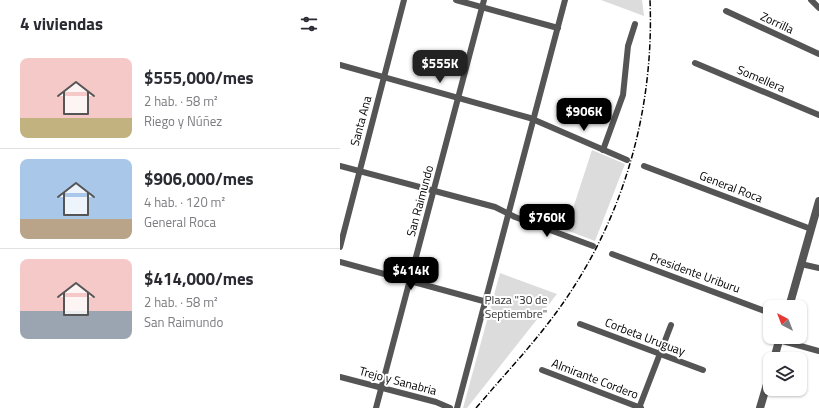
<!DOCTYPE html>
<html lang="es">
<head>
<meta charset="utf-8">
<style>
	:root { --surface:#fff; --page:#f7f7f7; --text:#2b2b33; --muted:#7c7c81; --line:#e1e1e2; --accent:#000 }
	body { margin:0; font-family:"Titillium Web",sans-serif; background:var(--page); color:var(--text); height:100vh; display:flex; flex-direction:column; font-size:15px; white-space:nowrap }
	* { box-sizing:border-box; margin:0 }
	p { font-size:13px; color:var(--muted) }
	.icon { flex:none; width:22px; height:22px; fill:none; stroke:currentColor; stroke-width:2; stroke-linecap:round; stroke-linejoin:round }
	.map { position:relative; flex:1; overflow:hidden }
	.details { display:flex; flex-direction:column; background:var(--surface); width:340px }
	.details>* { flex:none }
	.needle { width:26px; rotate:318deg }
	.tools { position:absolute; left:423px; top:300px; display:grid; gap:8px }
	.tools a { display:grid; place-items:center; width:44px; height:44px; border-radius:8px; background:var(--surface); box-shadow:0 1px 3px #0004; font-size:20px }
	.price { position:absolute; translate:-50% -34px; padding:0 9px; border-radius:8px; background:var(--accent); color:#fff; font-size:13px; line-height:26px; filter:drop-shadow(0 1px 2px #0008) }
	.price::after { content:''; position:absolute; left:50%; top:24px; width:12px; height:9px; margin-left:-6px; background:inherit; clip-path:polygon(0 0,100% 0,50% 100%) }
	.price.current { background:#222; color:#fff }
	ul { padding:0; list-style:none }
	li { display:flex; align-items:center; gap:12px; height:100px; padding:0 20px }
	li+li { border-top:1px solid var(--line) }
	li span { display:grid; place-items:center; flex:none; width:112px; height:80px; border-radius:8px; color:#555 }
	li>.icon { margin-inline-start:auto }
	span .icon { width:48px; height:48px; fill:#fffc; stroke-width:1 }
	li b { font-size:17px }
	h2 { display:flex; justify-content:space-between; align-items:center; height:48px; padding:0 20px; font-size:17px }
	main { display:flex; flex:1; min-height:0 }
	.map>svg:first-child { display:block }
	.green { fill:#dcdcdc }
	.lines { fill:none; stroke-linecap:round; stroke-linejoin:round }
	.minor { stroke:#555; stroke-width:6 }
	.tertiary { stroke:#555; stroke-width:8 }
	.rail { stroke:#000; stroke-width:1.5; stroke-dasharray:6 2 1 2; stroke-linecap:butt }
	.labels { text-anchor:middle; stroke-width:4; stroke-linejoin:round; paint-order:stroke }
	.street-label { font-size:12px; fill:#000; stroke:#fff }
	.park-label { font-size:12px; fill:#333; stroke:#fff }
</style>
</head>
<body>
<main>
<section class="details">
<h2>4 viviendas<svg class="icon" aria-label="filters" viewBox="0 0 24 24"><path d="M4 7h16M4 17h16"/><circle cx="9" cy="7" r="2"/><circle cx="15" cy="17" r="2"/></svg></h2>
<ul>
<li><span style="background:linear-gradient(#f6c9c9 75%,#c2b280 0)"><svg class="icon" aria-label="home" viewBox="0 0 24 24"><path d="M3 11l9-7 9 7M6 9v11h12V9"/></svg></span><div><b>$555,000/mes</b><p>2 hab. · 58 m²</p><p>Riego y Núñez</p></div></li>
<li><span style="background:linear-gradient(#a9c7e8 75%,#b9a48a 0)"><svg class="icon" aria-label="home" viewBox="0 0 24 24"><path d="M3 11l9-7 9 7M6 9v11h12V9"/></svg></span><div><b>$906,000/mes</b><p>4 hab. · 120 m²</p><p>General Roca</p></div></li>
<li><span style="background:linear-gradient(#f6c9c9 65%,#9aa5b1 0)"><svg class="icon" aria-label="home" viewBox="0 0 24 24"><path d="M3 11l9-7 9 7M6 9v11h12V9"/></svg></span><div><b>$414,000/mes</b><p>2 hab. · 58 m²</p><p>San Raimundo</p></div></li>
</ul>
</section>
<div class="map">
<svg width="479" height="408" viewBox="0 0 479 408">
	<rect width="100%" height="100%" fill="#fff"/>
	<g class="green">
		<path d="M261,0H302L304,16Z"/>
		<path d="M252,150L285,164L255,241L226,230Z"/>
		<path d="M160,273L217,294L127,408H123Z"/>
	</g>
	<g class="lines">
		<g class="minor">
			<path d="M116,0L218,28"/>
			<path d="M471,0L479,8"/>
			<path d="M386,11L479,54"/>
			<path d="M355,63L479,115"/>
			<path d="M0,65L190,118L287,160"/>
			<path d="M263,150L283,95L288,46L295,24"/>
			<path d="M0,166L155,207L175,217L253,246"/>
			<path d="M304,166L471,229"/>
			<path d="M0,247L64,0"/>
			<path d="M272,254L430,313"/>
			<path d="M0,262L147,302"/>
			<path d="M461,264L479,268"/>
			<path d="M240,324L363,370"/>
			<path d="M439,340L479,351"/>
			<path d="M202,370L301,408"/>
			<path d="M0,377L96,402L110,408"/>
			<path d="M36,408L144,0"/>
			<path d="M117,408L225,0"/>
			<path d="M299,408L331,325"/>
		</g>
		<g class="tertiary">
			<path d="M449,307L479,201"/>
			<path d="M434,359L440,337"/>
			<path d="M420,408L430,374"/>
		</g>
		<path class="rail" d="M136,408C170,368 207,330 235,285C289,200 314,100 310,0"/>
	</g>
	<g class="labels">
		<g class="street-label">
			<text transform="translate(437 23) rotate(25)" y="4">Zorrilla</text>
			<text transform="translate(421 79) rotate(23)" y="4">Somellera</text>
			<text transform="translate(21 121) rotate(-75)" y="4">Santa Ana</text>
			<text transform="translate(391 187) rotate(21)" y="4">General Roca</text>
			<text transform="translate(80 201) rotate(-75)" y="4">San Raimundo</text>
			<text transform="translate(355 273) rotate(20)" y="4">Presidente Uriburu</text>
			<text transform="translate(305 337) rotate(21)" y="4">Corbeta Uruguay</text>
			<text transform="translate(255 379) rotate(21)" y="4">Almirante Cordero</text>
			<text transform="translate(58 381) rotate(15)" y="4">Trejo y Sanabria</text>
		</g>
		<g class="park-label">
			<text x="176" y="304">Plaza "30 de<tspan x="176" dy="14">Septiembre"</tspan></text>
		</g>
	</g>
</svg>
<div class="tools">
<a><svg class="needle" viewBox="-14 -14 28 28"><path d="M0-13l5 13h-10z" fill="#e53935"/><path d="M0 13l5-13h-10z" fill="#7c7c81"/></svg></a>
<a><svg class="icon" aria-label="layers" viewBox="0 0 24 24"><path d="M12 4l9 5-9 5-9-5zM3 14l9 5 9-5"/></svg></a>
</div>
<b class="price current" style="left:100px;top:84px">$555K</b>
<b class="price" style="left:244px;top:132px">$906K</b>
<b class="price" style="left:207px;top:238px">$760K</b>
<b class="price" style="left:71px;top:291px">$414K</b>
</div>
</main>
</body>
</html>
